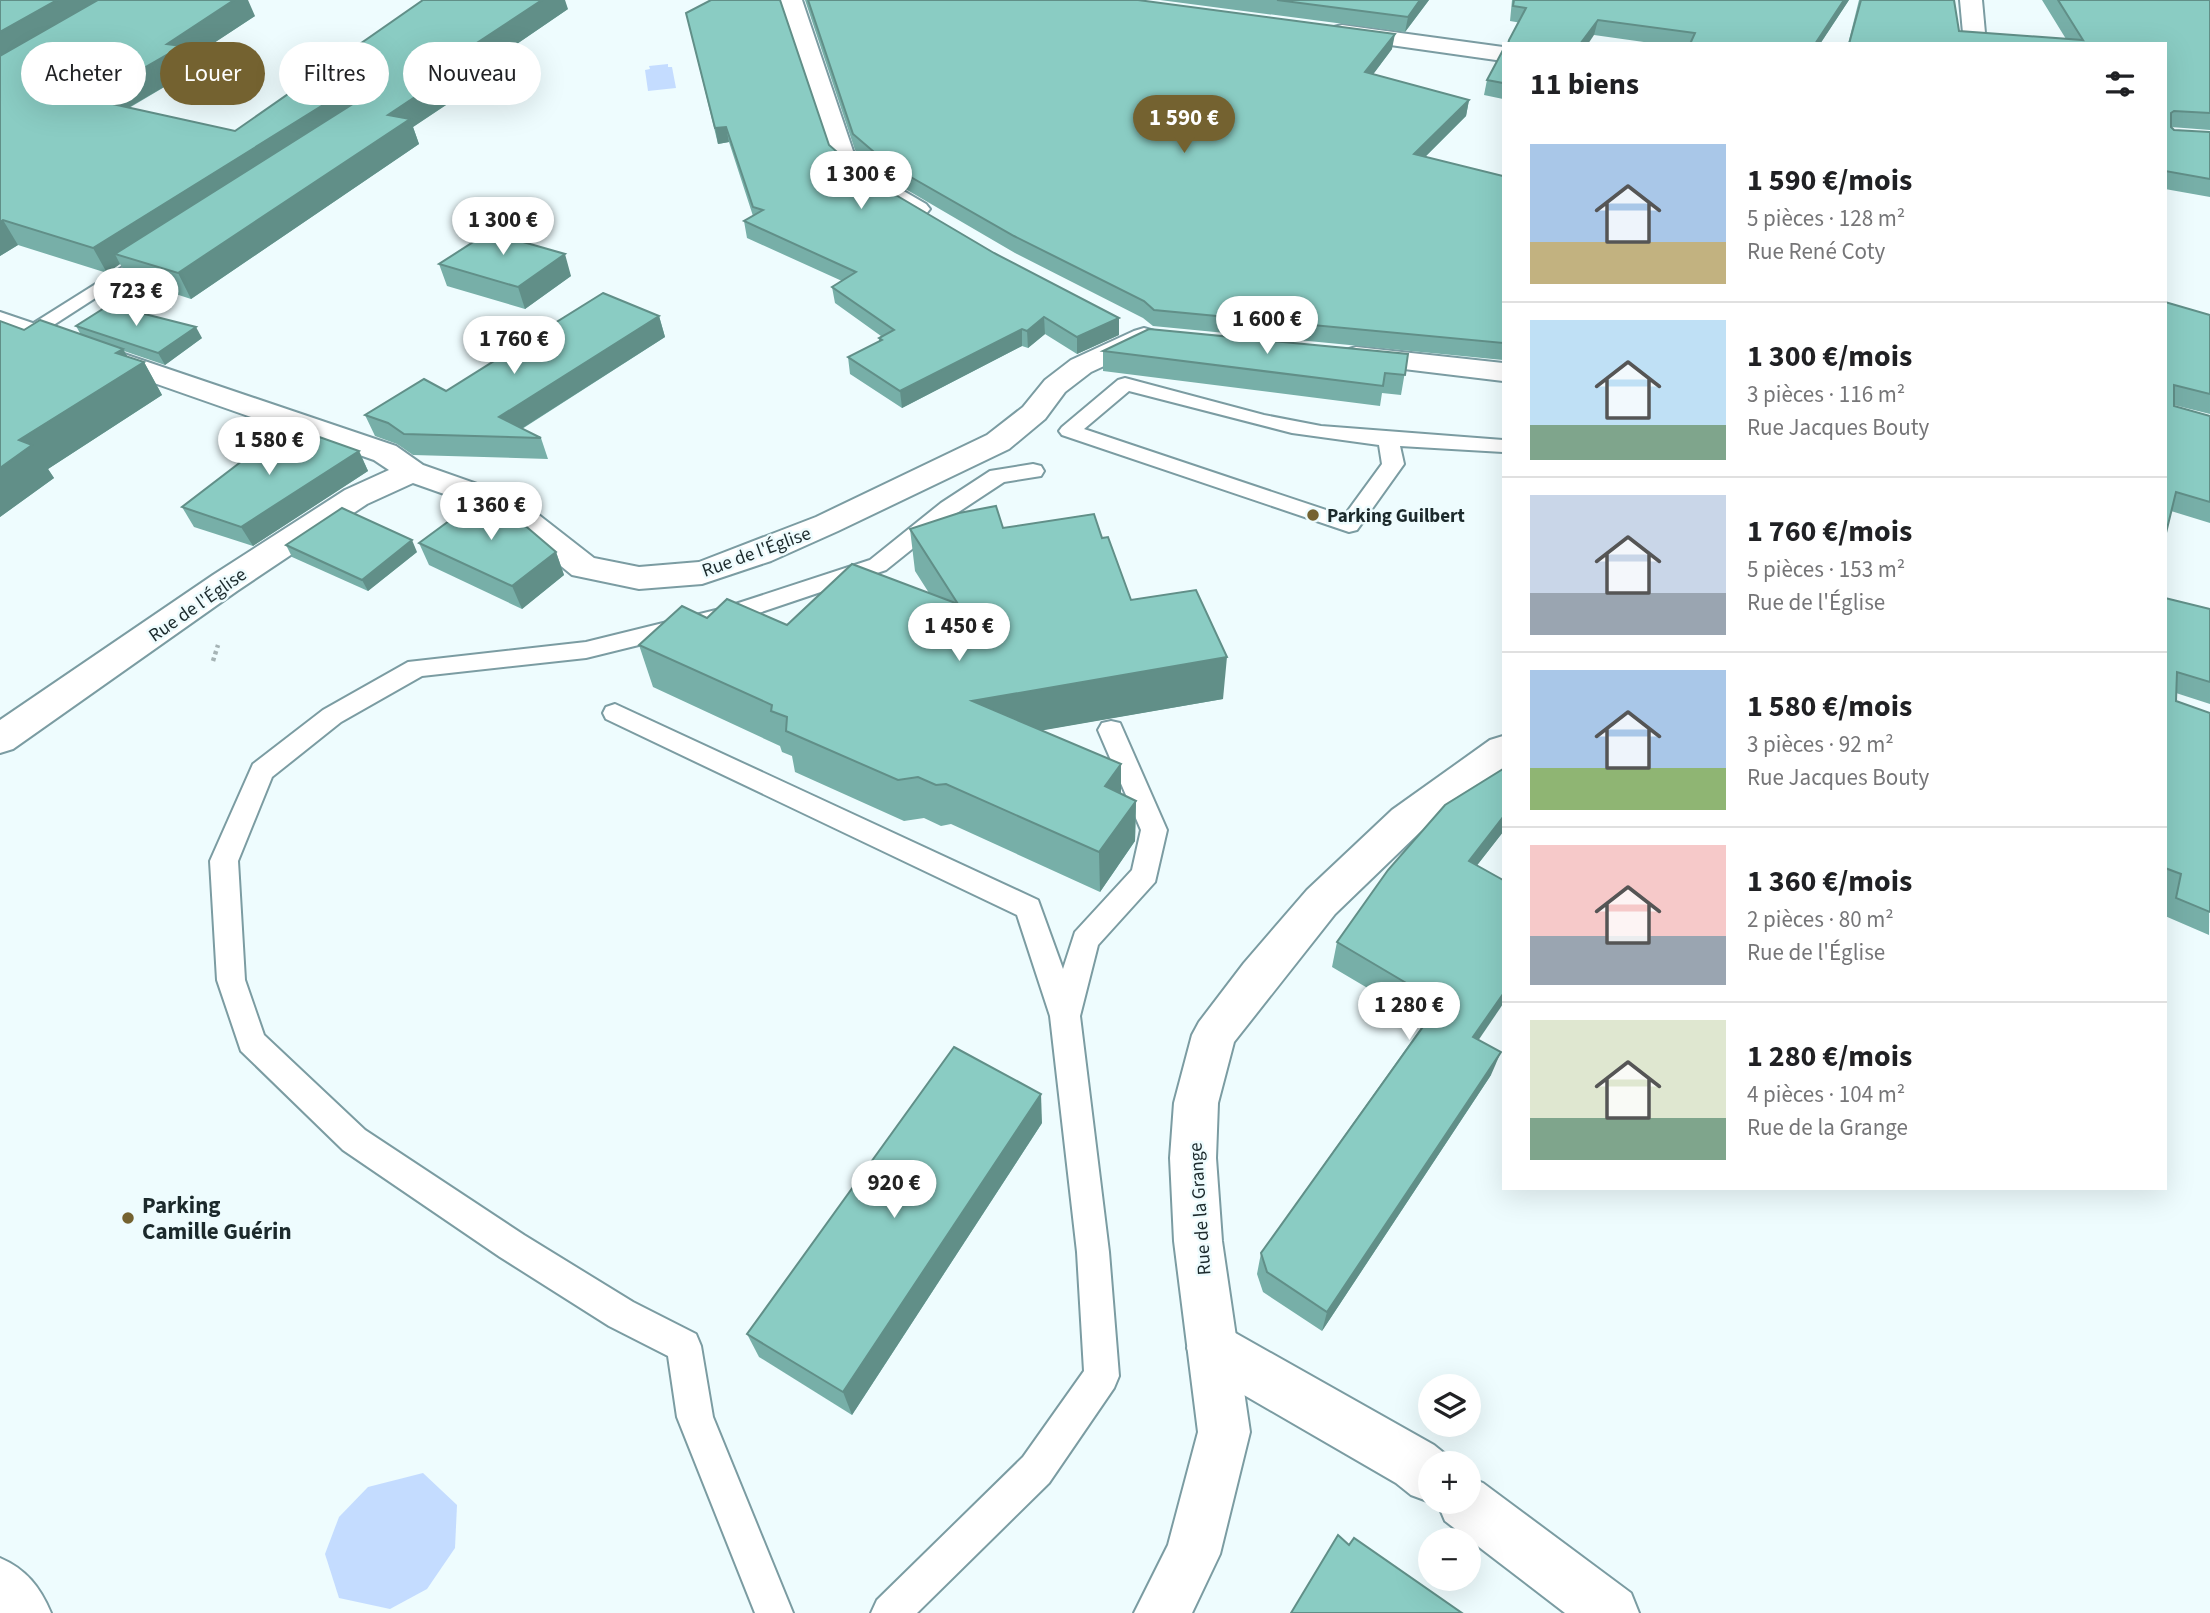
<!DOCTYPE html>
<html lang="fr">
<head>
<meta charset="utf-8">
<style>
	:root { --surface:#fff; --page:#f6f6f6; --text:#202124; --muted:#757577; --line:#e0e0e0; --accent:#746230 }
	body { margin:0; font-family:"Source Sans 3",sans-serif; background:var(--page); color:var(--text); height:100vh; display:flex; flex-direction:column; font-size:26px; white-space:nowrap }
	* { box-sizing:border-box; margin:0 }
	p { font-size:23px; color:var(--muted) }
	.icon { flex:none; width:38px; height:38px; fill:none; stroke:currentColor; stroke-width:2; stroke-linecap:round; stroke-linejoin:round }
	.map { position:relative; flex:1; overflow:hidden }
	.side { position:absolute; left:1502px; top:42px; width:665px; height:1148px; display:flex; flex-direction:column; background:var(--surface); border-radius:0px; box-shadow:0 7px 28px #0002 }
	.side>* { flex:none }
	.top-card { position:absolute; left:21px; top:42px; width:665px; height:63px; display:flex; gap:14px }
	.controls { position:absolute; left:1418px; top:1374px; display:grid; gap:14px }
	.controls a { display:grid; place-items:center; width:63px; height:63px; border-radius:50%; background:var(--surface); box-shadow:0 7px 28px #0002; font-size:35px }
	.price { position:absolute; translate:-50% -60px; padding:0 16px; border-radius:24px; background:#fff; color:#222; font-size:23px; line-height:46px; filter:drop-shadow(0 2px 4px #0008) }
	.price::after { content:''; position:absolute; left:50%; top:42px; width:21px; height:16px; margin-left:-10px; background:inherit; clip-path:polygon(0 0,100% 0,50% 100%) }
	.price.on { background:var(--accent); color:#fff }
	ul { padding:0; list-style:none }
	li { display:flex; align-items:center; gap:21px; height:175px; padding:0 28px }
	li+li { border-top:2px solid var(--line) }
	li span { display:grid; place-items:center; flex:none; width:196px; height:140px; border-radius:0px; color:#555 }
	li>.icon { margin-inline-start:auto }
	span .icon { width:84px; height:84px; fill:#fffc; stroke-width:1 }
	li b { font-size:30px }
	h2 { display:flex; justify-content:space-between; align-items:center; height:84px; padding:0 28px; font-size:30px }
	.tag { padding:0 24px; border-radius:32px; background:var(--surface); box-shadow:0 7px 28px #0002; font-size:24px; line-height:63px }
	.tag.on { background:var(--accent); color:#fff }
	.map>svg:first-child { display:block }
	.water { fill:#c4dcff }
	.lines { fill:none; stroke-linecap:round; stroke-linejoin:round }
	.service-casing { stroke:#7b9ca2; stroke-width:4 }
	.minor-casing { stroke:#7b9ca2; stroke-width:4 }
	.tertiary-casing { stroke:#7b9ca2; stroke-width:4 }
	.path { stroke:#a5b3b5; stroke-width:4.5; stroke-dasharray:3.5 3.5; stroke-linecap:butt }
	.service { fill:#fff; fill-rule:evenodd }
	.minor { fill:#fff; fill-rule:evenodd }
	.tertiary { fill:#fff; fill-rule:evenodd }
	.wall { fill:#77afa8 }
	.shaded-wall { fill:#618f88 }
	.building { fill:#8accc3; stroke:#618f88; stroke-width:2 }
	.poi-dot { fill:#746230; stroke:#eefcfe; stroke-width:2.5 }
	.labels { text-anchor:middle; stroke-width:5; stroke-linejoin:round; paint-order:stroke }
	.poi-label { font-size:19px; font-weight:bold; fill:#1c2a2c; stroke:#eefcfe; text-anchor:start }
	.street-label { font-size:19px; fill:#1c2a2c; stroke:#eefcfe }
	.near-poi-label { font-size:23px; font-weight:bold; fill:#1c2a2c; stroke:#eefcfe; text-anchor:start }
</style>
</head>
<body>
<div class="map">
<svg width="2210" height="1613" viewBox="0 0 2210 1613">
	<rect width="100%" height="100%" fill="#eefcfe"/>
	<g class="water">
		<path d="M668,64V67H672L676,88L648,91L645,70L650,69L649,66Z"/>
		<path d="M423,1473L457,1505L455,1548L427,1589L390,1609L339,1598L325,1554L339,1517L368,1487Z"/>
	</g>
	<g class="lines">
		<defs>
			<g id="service">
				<path d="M153,248L162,253L159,257L38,335H24L21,331Z"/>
				<path d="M1125,378L1264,415L1321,426L1503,440V452L1400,446L1404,464L1357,530L1349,532L1062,435L1059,431L1062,427L1118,380ZM1129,391L1292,433L1379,445L1382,464L1344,516L1084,429Z"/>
				<path d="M1033,464L1041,466L1044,471L1041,476L1004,482L957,513L886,570L732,622L586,658L422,676L341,722L272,777L238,861L245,980L264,1035L365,1130L524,1235L633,1302L696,1334L701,1346L713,1417L793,1613H755L677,1417L668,1356L609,1326L500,1257L343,1150L241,1051L217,980L210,861L253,764L323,710L408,662L586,642L720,609L870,560L941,503L990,471Z"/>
				<path d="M615,704L1038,900L1063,969L1075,932L1132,870L1141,830L1098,730L1102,723L1111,721L1120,723L1167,830L1155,882L1098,945L1080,1016L1109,1252L1119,1376L1114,1388L1049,1483L917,1613H871L877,1600L1023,1457L1084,1371L1077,1252L1050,1016L1017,915L606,719L603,713L606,707Z"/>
			</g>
			<g id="minor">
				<path d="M780,0H802L853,151L888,182L926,204L930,209L926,214L917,217L908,214L870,192L830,154Z"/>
				<path d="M0,312L396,446L423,465L517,498L594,558L639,567L699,562L816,517L987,435L1023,407L1045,380L1071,360L1134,331L1144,328L1154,331L1158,337L1154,343L1091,372L1065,392L1045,419L1009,449L838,531L771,561L702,584L639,589L572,575L495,512L413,483L367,504L237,591L13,749L0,753V720L213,575L345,490L389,470L374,460L0,329Z"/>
				<path d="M1356,347L1503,363V381L1346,362L1342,356L1346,350Z"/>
				<path d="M1212,1323L1230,1330L1434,1445L1449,1457L1451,1463H1430V1502H1432H1430L1411,1495L1396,1483L1194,1366L1187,1348L1194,1330Z"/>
				<path d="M1468,1477L1483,1483L1631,1593L1639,1613H1565L1445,1521L1437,1502H1468Z"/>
				<path d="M0,1558C26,1569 40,1587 51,1613H0Z"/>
			</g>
			<g id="tertiary">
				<path d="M1960,0H1982L1986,44H1964Z"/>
				<path d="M1342,25L1503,47V61L1334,37L1331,32L1334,27Z"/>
				<path d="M1503,736V769L1420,832L1335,914L1234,1042L1218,1103L1216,1158L1222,1241L1250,1432L1220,1554L1192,1613H1134L1168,1545L1198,1432L1174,1241L1170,1158L1174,1103L1192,1035L1199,1022L1244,963L1307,890L1392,810L1490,740Z"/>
			</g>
		</defs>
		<use href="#service" class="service-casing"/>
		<use href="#minor" class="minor-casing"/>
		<use href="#tertiary" class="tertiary-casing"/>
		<path class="path" d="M213,661L218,645"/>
		<use href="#service" class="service"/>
		<use href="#minor" class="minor"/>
		<use href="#tertiary" class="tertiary"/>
	</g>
	<g class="wall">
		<path d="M0,0L255,16L188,60L193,70L129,108L235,131L423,0L568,9L476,72L479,83L413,127L419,144L191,299L129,279L120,264L107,273L18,245L0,256Z"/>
		<path d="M805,0H1138L1392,49L1373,74L1469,100L1466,116L1425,157L1503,176V360L1153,326L1143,318L1015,253L890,180L855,150Z"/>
		<path d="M1160,0H1429L1405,32Z"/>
		<path d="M1512,0H1849L1820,44H1658L1594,35L1510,21Z"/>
		<path d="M1859,0H1954L1959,31L2066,39L2042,0H2210V130L2171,127L2174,130L2210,132V197L2165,189V44H1848Z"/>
		<path d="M686,13L829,145L867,178L1119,335L1077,354L1045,334L1028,348L1022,346L902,408L850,374L848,357L879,342V338L881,336L835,303L832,287L842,281L747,238L744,221L753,216L729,142L718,144Z"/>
		<path d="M1503,50V99L1484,95L1487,80Z"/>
		<path d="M515,215L522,236V241L571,276L525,309L447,286L439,264Z"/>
		<path d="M2165,302L2210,315V414L2174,405V406L2210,416V523L2171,511Z"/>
		<path d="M659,316L665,337L522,429L541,438L548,459L413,455L397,444L375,436L365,415L446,391Z"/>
		<path d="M0,321L24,330L81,335L76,326L202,338L165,365L124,351L128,357L144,362L162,395L48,469L54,478L0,517Z"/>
		<path d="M1103,351L1408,354L1401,395L1382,393L1380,406L1103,371Z"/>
		<path d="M359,451L368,471L253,546L194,527L182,507Z"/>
		<path d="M1003,528L1102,538L1131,600L1223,699L1042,730L1121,794L1136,801L1135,841L1100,892L951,824L941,826L924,818L904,821L795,772L792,756L782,752L780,746L653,687L639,645L707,618L787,625L929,593L915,571L910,529Z"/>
		<path d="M419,543L556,552L564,575L522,609L429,565Z"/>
		<path d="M286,545L417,552L368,591L292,557Z"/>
		<path d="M2165,598L2210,609V704L2176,693V701L2210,713L2209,935L2165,916V897L2166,890H2165Z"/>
		<path d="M1503,769V832L1477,865L1479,1040L1491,1075L1322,1331L1263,1292L1257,1274L1261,1253L1425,1022L1332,967L1337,942Z"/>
		<path d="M1042,1123L852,1415L759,1357L747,1334Z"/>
	</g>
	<g class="shaded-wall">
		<path d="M57,0H110L0,62V32Z"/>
		<path d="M234,0H248L255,16L188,60L193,70L102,123L90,99L167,44Z"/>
		<path d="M542,0H565L568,9L476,72L479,83L413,127L419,144L191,299L178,273L388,115L457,56Z"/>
		<path d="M1420,0H1429L1405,32L1408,17Z"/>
		<path d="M1844,0H1849L1820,44H1815Z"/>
		<path d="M1598,20L1594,35L1588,44H1580Z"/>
		<path d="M1395,34L1392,49L1363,88L1365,72Z"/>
		<path d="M362,81L371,105L115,254L120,264L107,273L93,248Z"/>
		<path d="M1469,100L1466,116L1412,170L1414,154Z"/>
		<path d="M726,127L729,142L718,144L715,128Z"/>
		<path d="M515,215L522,236L523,262L516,240Z"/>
		<path d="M3,220L18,245L0,256V222Z"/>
		<path d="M565,254L571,276L525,309L518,287Z"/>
		<path d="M659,316L665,337L507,438L499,417Z"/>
		<path d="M1044,317L1045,334L1028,348L1027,331Z"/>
		<path d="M1119,318V335L1077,354V337Z"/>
		<path d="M196,327L202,338L165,365L158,353Z"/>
		<path d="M1022,329V346L902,408L900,391Z"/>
		<path d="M123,349L134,368L144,362L162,395L48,469L54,478L0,517V468L19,440L116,353Z"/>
		<path d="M359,451L368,471L253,546L241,527Z"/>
		<path d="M412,540L417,552L368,591L362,580Z"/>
		<path d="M556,552L564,575L522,609L512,586Z"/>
		<path d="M1227,657L1223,699L976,742L972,701Z"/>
		<path d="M1121,764V805L1105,786Z"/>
		<path d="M1136,801L1135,841L1100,892L1099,852Z"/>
		<path d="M1503,817V832L1461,886L1469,861Z"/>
		<path d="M1503,994V1004L1465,1060L1473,1037Z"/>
		<path d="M1501,1052L1491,1075L1322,1331L1327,1312Z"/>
		<path d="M1041,1094L1042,1123L852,1415L843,1392Z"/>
	</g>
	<g class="building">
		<path d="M0,0H57L0,32Z"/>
		<path d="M98,0H234L167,44L182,46L90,99L235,131L423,0H542L457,56L472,59L388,115L410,119L178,273L115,254L370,93L373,86L362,81L93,248L3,220L0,222V56Z"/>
		<path d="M711,0H780L829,145L867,178L994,253L1119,318L1077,337L1044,317L1027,331L1022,329L900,391L848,357L882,340L879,338L894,330L832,287L856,272L744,221L763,210L753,207L726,127L715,128L686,13Z"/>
		<path d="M808,0H1138L1395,34L1365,72L1469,100L1414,154L1503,176V343L1154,310L1144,301L1014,236L888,164L853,134Z"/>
		<path d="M1277,0H1420L1408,17Z"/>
		<path d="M1514,0H1844L1815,44H1690L1695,33L1598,20L1580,44H1508L1509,40L1526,8L1513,6Z"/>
		<path d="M1861,0H1954L1959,31L2083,40L2058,0H2210V113L2174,111L2171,113V127L2174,130L2210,132V179L2165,171V44H1849Z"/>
		<path d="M1503,50V83L1487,80Z"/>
		<path d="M515,215L516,240L565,254L518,287L439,264Z"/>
		<path d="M603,293L659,316L499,417L541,438L404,434L388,423L365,415L424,379L446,391Z"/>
		<path d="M2165,302L2210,315V394L2174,385V406L2210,416V502L2176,492L2165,537Z"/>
		<path d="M109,305L196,327L158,353L76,326Z"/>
		<path d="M40,320L123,349L116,353L144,362L19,440L32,445L0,468V321L24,330Z"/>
		<path d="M1149,329L1408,354L1405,375L1385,373L1383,386L1103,351Z"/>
		<path d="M291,427L359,451L241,527L182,507L268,441Z"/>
		<path d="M487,493L556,552L512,586L419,543Z"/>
		<path d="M996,506L1003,528L1094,514L1102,538L1108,537L1131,600L1196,590L1227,657L972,701L1121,764L1105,786L1136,801L1099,852L946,784L936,785L918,777L898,780L786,731L787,717L771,711L772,705L639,645L682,606L707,618L727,599L787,625L852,564L958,604L910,529L959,513Z"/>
		<path d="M342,508L412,540L362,580L286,545Z"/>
		<path d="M2165,598L2210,609V682L2177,672L2176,701L2210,713V912L2176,898L2181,874L2165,868Z"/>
		<path d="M1503,769V817L1469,861L1503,880V994L1473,1037L1501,1052L1327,1312L1267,1272L1261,1253L1440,1003L1337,942L1388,870L1445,805Z"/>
		<path d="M954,1047L1041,1094L843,1392L747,1334Z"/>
		<path d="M1338,1535L1349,1545L1354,1538L1462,1613H1291Z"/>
	</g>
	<g class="poi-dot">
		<circle cx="1313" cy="515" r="7"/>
		<circle cx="128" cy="1218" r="7"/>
	</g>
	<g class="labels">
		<g class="poi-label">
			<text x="1327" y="522">Parking Guilbert</text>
		</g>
		<g class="street-label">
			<text transform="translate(756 551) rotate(-20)" y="7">Rue de l'Église</text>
			<text transform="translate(197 604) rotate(-35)" y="7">Rue de l'Église</text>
			<text transform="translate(1199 1209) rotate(-94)" y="7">Rue de la Grange</text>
		</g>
		<g class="near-poi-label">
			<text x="142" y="1213">Parking<tspan x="142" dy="26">Camille Guérin</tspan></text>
		</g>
	</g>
</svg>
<div class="controls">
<a><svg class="icon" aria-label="layers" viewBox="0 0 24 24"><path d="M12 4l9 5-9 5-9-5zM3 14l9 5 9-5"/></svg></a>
<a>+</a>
<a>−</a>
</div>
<b class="price on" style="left:1184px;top:155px">1 590 €</b>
<b class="price" style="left:861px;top:211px">1 300 €</b>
<b class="price" style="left:503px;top:257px">1 300 €</b>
<b class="price" style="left:136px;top:328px">723 €</b>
<b class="price" style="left:1267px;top:356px">1 600 €</b>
<b class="price" style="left:514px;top:376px">1 760 €</b>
<b class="price" style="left:269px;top:477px">1 580 €</b>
<b class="price" style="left:491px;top:542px">1 360 €</b>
<b class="price" style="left:959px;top:663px">1 450 €</b>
<b class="price" style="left:1409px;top:1042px">1 280 €</b>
<b class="price" style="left:894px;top:1220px">920 €</b>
<div class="top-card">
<a class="tag">Acheter</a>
<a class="tag on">Louer</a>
<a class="tag">Filtres</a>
<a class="tag">Nouveau</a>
</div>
<section class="side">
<h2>11 biens<svg class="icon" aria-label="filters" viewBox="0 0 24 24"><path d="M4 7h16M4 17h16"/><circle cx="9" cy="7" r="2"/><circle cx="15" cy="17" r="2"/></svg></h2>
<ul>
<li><span style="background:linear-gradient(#a9c7e8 70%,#c2b280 0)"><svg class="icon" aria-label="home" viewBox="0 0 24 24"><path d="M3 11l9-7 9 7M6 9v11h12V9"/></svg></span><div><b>1 590 €/mois</b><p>5 pièces · 128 m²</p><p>Rue René Coty</p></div></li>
<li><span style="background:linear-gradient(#bfe0f5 75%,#7fa58c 0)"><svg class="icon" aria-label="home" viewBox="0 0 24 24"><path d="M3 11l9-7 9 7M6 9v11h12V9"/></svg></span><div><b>1 300 €/mois</b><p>3 pièces · 116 m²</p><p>Rue Jacques Bouty</p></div></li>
<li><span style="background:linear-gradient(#c9d6e8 70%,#9aa5b1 0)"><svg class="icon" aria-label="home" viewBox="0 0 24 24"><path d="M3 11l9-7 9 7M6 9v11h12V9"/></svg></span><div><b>1 760 €/mois</b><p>5 pièces · 153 m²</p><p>Rue de l'Église</p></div></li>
<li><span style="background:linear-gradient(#a9c7e8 70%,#8fb573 0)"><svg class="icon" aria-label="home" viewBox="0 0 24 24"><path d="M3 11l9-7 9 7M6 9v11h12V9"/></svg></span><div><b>1 580 €/mois</b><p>3 pièces · 92 m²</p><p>Rue Jacques Bouty</p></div></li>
<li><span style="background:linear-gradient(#f6c9c9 65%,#9aa5b1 0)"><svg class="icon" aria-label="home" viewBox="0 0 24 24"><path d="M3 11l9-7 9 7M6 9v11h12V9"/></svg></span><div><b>1 360 €/mois</b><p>2 pièces · 80 m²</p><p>Rue de l'Église</p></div></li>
<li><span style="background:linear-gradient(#dfe7d0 70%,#7fa58c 0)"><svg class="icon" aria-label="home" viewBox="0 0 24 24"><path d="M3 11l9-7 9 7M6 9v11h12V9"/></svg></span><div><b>1 280 €/mois</b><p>4 pièces · 104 m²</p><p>Rue de la Grange</p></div></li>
</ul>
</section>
</div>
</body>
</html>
